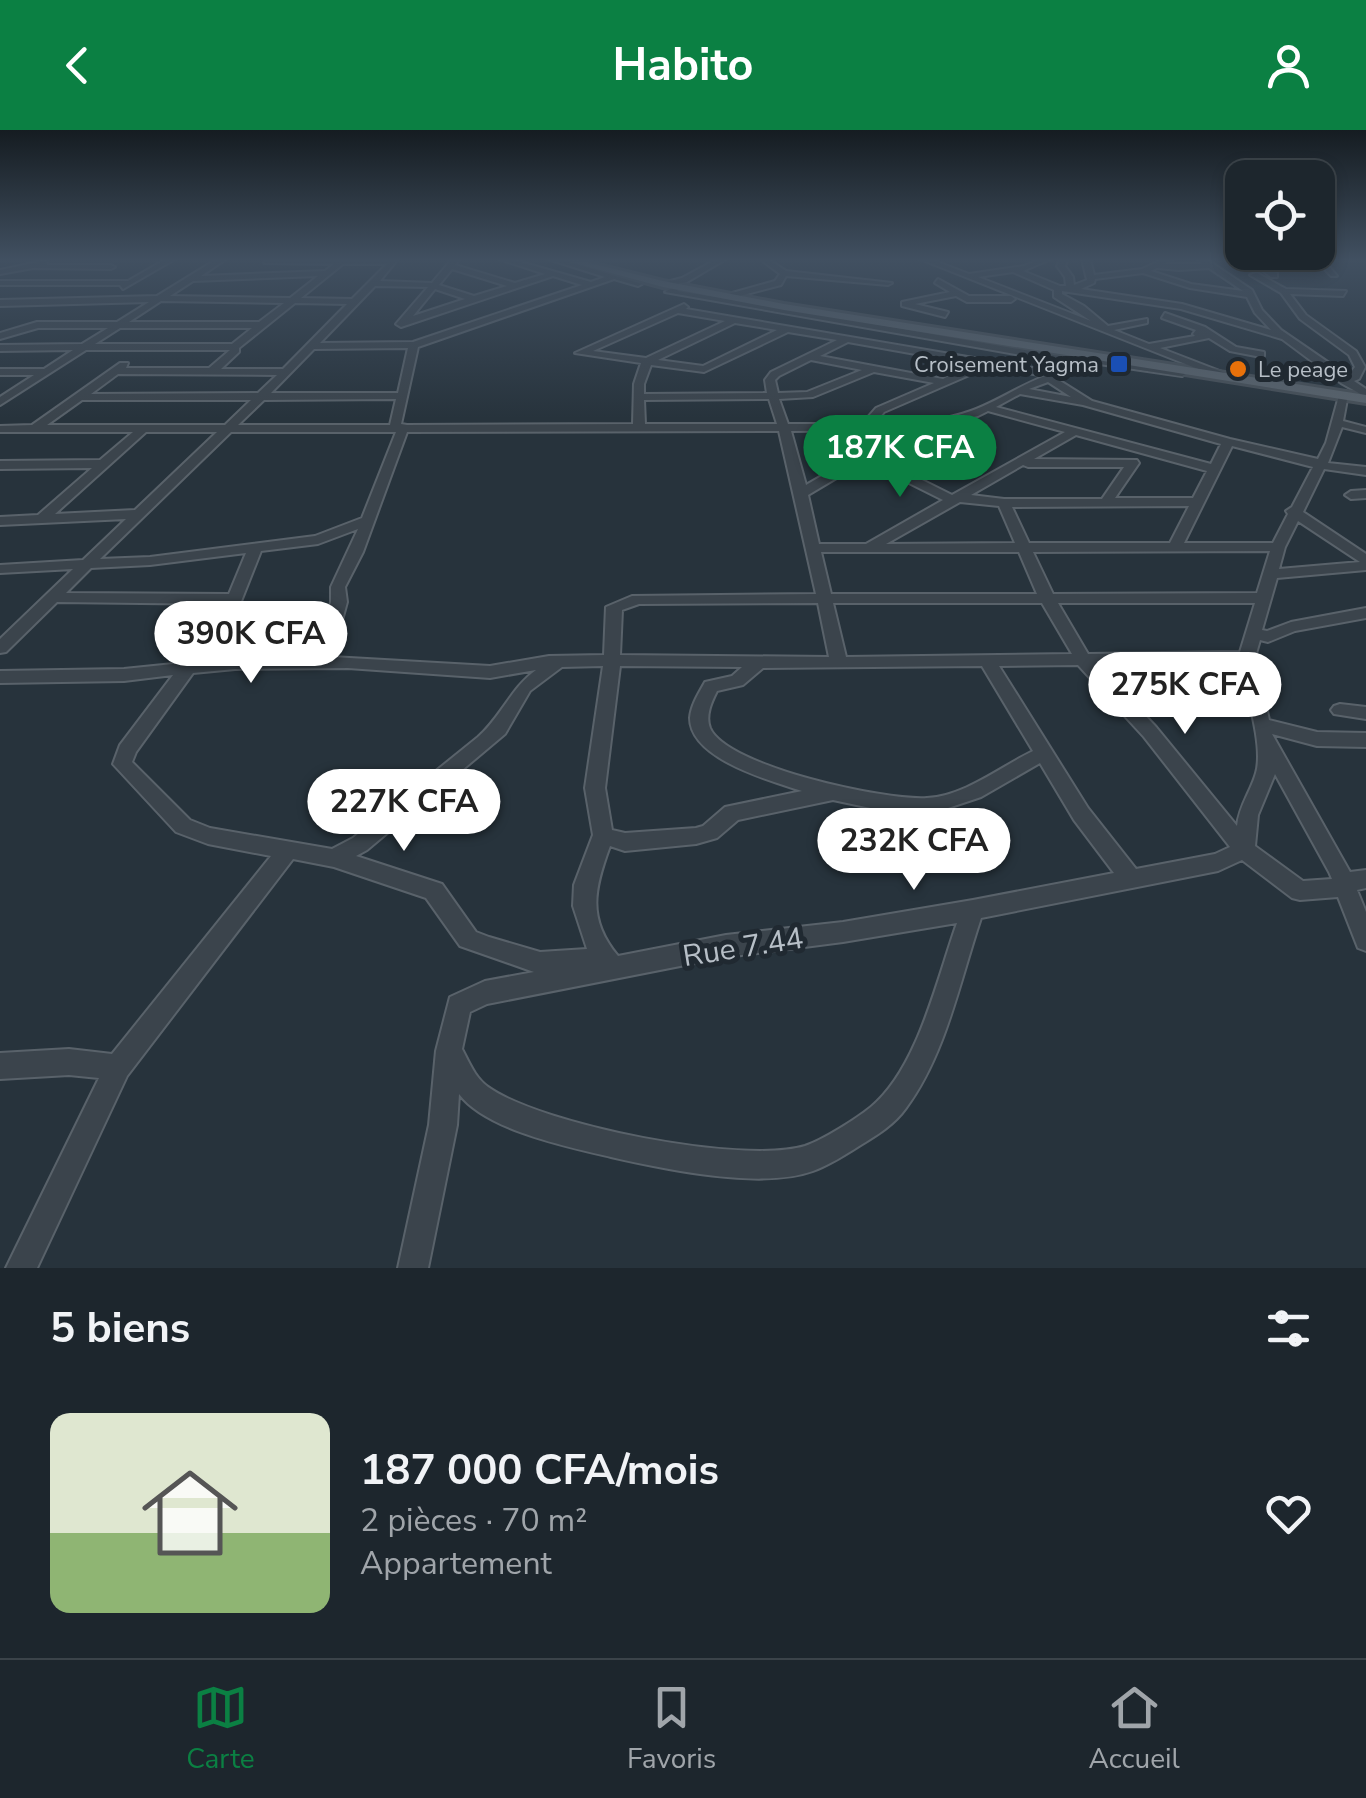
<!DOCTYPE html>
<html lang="fr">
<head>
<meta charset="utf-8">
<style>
	:root { --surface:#1d262d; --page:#2a3239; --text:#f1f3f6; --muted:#a0a5aa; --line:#3b4349; --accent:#0b8043 }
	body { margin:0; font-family:"Nunito Sans",sans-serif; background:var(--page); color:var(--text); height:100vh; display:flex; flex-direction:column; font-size:38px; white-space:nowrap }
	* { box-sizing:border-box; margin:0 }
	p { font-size:32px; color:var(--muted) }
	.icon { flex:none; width:55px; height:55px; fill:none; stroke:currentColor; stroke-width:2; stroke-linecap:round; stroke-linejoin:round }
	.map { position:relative; height:1138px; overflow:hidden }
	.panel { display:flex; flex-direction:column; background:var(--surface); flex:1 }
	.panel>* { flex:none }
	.controls { position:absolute; left:1225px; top:30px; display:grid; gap:20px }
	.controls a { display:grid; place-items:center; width:110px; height:110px; border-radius:20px; background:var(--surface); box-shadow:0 5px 15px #0003,0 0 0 2px var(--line); font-size:50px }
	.price { position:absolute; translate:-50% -85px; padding:0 22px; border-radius:35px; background:#fff; color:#222; font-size:32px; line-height:65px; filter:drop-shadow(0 2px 5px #0008) }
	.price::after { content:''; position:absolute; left:50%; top:60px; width:30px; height:22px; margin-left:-15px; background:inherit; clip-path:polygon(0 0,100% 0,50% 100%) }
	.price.on { background:var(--accent); color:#fff }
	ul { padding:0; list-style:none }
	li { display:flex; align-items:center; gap:30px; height:250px; padding:0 50px }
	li+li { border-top:2px solid var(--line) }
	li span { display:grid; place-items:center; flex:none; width:280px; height:200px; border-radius:20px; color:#555 }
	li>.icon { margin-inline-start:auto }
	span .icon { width:120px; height:120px; fill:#fffc; stroke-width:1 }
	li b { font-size:42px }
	h2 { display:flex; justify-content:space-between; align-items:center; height:120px; padding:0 50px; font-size:42px }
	header { display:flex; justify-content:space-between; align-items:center; height:130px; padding:0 50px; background:var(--accent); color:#fff; font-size:45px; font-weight:700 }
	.tabs { display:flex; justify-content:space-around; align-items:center; height:140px; border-top:2px solid var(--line); background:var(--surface); font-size:28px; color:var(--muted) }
	.tabs a { display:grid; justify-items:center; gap:5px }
	.tabs .on { color:var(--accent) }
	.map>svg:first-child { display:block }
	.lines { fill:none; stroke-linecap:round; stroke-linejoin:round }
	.minor-casing { stroke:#59626a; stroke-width:4 }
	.major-casing { stroke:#475058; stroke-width:6 }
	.minor { fill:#3b444c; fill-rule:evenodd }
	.major { fill:#59636c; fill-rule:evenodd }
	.transit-dot { fill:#1a4fb4; stroke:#202931; stroke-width:4 }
	.food-dot { fill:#e8710a; stroke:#202931; stroke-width:4 }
	.labels { text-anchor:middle; stroke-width:10; stroke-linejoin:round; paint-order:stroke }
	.far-poi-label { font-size:22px; fill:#b7bfc7; stroke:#202931; text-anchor:end }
	.near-street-label { font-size:30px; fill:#b7bfc7; stroke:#202931 }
</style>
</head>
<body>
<header><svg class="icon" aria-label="back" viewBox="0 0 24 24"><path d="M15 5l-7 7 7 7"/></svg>Habito<svg class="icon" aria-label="person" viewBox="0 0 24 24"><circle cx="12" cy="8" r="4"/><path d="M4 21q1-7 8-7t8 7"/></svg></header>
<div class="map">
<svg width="1366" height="1138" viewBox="0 0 1366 1138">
	<rect width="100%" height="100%" fill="#27333c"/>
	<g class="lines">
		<defs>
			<g id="minor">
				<path d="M166,129H175L123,159L120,155H0V151H128Z"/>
				<path d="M217,129H226L201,146L325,141L334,134L264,133L267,129L397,130L380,151L432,153L452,129H460L455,135L515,153L545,144L499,129H510L591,152L605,147L548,129H559L642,154L638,156L614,149L418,217L401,294L407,295L633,294L634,254L641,233L575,223L684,174L688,177L686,179L1056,242L1078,235L665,162L677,155L681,157L677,161L727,169L725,165L775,151L780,144L760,129H768L786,141L892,153L888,155L786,146L781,155L728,169L1088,231L1105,225L1109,229L1186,241L1187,243L1182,246L1099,234L1057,249L1092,271L1230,309L1318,329L1326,313L1339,266L1348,264L1343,291L1366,297V303L1342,297L1328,333L1366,337V345L1324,339L1303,382L1366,424V440L1277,448L1262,500L1267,501L1291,492L1366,478V488L1295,501L1268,512L1260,510L1255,527L1269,590L1317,602L1366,603V617L1317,616L1272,604L1350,742L1366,740V758L1357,760L1366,782V821L1358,818L1338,767L1300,770L1292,768L1242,730L1218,741L981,788C960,850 946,924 906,978C894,995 877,1005 859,1016C845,1025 829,1035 813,1041C761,1060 664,1039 611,1027C568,1017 486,1000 459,964L457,995L428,1138H398L429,995L436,921L450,867L485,851L534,842L460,816L426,768L334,737L293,729L127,946L37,1138H6L99,948L69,945L0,949V923L69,919L112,924L271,726L208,714L176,702L113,634L120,615L173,545L124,551L0,553V541L124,539L183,533L225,474L57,472L6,522L0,523V509L73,439L0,443V435L83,430L126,389L0,395V387L38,385L92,338L0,339V331L100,330L133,302H0V296L32,295L120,233H128L126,238H209L230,220H86L0,275V267L34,245H0V239H44L73,220L0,221V215L82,214L108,198H38L0,209V203L37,192H117L149,172L0,176V170L157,166ZM343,134H387L352,169L301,168ZM452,139L507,156L474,166L439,155ZM318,146L290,168L170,166L193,151ZM553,146L582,155L413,212L320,213L375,156L428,157L396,194L401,197ZM435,159L465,169L413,186ZM161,171L284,173L259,192H129ZM295,173L347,174L283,239H221L239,222V218ZM678,183L725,191L646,228L593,221ZM735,193L777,200L703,236L658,230ZM120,198H252L232,214H95ZM788,202L837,210L771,242L765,250L767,263L644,264V254L651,235L704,242ZM848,212L972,234L943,249L820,226ZM408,218L398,263H271L314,219ZM811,230L862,240L807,262L778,263L775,250L779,246ZM982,235L1045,246C1019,256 996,272 971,281C941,292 906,294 874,294L884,282L974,243ZM874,242L934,253L876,278L862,294H788L779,269L813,267ZM118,244L277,245L258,263L91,264ZM1048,252L1071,267L1029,259ZM1020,264L1083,275L1221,314L1211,334L996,277ZM396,269L390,295H238L264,270ZM769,269L777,294H645L644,270ZM82,270H251L225,295H47ZM988,281L1065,302L952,365L874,326L918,299L978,286ZM901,300L806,355L791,301ZM779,301L816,464L632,466L606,477L604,525L549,526L490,536L332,527L347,472L345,457L363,422L407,302ZM146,302H217L135,380L55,384ZM231,302H396L362,388L315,406L150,427L100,429ZM1076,305L1207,341L1193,368H1115L1139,333L1137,330L1034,329ZM1232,316L1313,337L1292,377L1286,381L1288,384L1273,413H1184ZM865,331L943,370L866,414H819L808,365ZM1023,335L1028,337H1124L1102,369H1004L971,365ZM960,372L999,376L1015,413L886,414ZM1189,376L1170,413H1029L1012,377ZM1298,391L1360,432L1279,439L1285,417ZM358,399L331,457V472L315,527H235L202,531L236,484L261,421L318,414ZM1270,421L1257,463L1053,464L1033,422ZM821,422H1019L1037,464H831ZM246,423L229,464L66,463L91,438L150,435ZM818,473L829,527L620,525L622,480L639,474ZM833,473H1042L1072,524L846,527ZM1058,473H1255L1240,522L1088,524ZM1240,533C1246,562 1264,616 1256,643C1251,661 1239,676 1237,696L1156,597L1097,535ZM1078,535L1144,607L1230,717L1215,724L1136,739L1088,678L999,536ZM603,536L585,658L593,705L574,755L573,776L587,819L540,822L489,807L476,802L442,754L356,726L367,720L505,604L530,561L562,537ZM620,536L742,537L732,546L705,552C699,563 691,575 690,588C690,629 771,651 802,661L725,677L703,696L696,698L625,703L612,700L605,658ZM982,536L1033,621C1000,637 965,666 927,668C886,671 727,637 710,598C705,585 712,571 717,561L743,555L763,538ZM348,538L490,548L536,540C511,558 501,587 478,607L353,708L332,719L210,698L190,690L132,632L136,622L193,543L235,539ZM1040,633L1074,690L1114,743L973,770L843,792L726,805L618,826C587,789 594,759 610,716L625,721L696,714L717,708L738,690L833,670L880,680L930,684L981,667ZM1275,644L1329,742L1332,749L1303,751L1255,716L1258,685ZM957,793C937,849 918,938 871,977C856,989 823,1010 805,1016C742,1035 541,995 488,957C475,948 469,932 462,919L470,882L487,874L726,827L843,812Z"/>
				<path d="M717,129H726L687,152L663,156L659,154L682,148Z"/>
				<path d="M920,129H930L969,144L1024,136L1041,129H1051L1023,141L1060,156H1066L1065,147L1057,136L1060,129H1068L1065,136L1073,147L1074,155L1087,150L1082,129H1090L1094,145L1142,139L1164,129H1173L1165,134H1203L1197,129H1206L1252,160L1262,180L1281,200L1348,246L1355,237L1349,225L1300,189L1281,163L1250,145L1257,143L1286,159L1346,161L1343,166L1290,164L1306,185L1356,221L1365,237L1359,249L1354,251L1366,259V267L1341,253L1282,209L1181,179L1062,161V164L1084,176L1108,196L1147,189V193L1114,200L1149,214L1195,206L1193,204L1196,200L1162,188L1165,183L1205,197L1236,217L1264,222V226L1261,227L1230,221L1209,208L1160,218L1230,245L1231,247L1226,250ZM1157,138L1179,140L1209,138L1243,161L1191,154L1151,141ZM1013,142L1054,160V167L1091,191L978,147ZM1143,143L1190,158L1247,167L1255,183L1271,200L1182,174L1081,159L1094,153L1095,149Z"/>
				<path d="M1258,129H1269L1261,133L1277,143V147H1271L1251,132Z"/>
				<path d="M1298,129H1313L1304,135Z"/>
				<path d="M1315,129H1323L1337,146H1331Z"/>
				<path d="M43,131H47V135H111L115,137L111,139L33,138L0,144V140Z"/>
				<path d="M938,149L969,166H1011L1015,169L1011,172H967L956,166L915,174L948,182L945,187L902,176V172L950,162L935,153Z"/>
				<path d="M1366,360V368L1351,369L1345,365L1351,361Z"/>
				<path d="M1340,574L1366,577V589L1334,584L1331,580L1334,576Z"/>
			</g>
			<path id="major" d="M559,129H574L663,151L784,174L1366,265V273L784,180L663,157Z"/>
		</defs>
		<use href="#minor" class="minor-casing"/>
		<use href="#major" class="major-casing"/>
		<use href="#minor" class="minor"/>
		<use href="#major" class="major"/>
	</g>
	<linearGradient id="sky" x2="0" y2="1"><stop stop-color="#151c21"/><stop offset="0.45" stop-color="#415061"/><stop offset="1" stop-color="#415061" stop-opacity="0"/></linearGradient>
	<rect width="1366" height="288" fill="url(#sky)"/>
	<rect class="transit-dot" x="1109" y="224" width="20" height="20" rx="5"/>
	<circle class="food-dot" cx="1238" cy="239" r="10"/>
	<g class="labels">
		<g class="far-poi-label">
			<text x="1099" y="242">Croisement Yagma</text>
			<text x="1258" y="247" text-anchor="start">Le peage</text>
		</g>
		<g class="near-street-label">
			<text transform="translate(743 817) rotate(-9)" y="10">Rue 7.44</text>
		</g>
	</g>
</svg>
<div class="controls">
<a><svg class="icon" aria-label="locate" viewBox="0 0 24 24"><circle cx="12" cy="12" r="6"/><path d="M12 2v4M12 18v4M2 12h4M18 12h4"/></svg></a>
</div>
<b class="price on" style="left:900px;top:370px">187K CFA</b>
<b class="price" style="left:251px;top:556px">390K CFA</b>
<b class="price" style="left:1185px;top:607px">275K CFA</b>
<b class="price" style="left:404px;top:724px">227K CFA</b>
<b class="price" style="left:914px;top:763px">232K CFA</b>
</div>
<section class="panel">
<h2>5 biens<svg class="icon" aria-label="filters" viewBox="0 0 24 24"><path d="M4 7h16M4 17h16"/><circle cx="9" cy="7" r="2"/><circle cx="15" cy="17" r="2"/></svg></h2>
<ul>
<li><span style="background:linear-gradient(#dfe7d0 60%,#8fb573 0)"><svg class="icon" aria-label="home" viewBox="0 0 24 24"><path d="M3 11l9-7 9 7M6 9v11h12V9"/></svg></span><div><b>187 000 CFA/mois</b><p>2 pièces · 70 m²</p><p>Appartement</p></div><svg class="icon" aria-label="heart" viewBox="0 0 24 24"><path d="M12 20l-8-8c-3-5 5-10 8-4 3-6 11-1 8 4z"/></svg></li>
</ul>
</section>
<nav class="tabs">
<a class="on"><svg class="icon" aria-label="map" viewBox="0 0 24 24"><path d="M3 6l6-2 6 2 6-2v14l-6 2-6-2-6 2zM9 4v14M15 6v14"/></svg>Carte</a>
<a><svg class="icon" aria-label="saved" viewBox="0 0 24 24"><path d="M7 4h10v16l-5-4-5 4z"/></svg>Favoris</a>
<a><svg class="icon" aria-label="home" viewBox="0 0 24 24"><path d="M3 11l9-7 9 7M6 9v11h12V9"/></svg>Accueil</a>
</nav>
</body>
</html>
